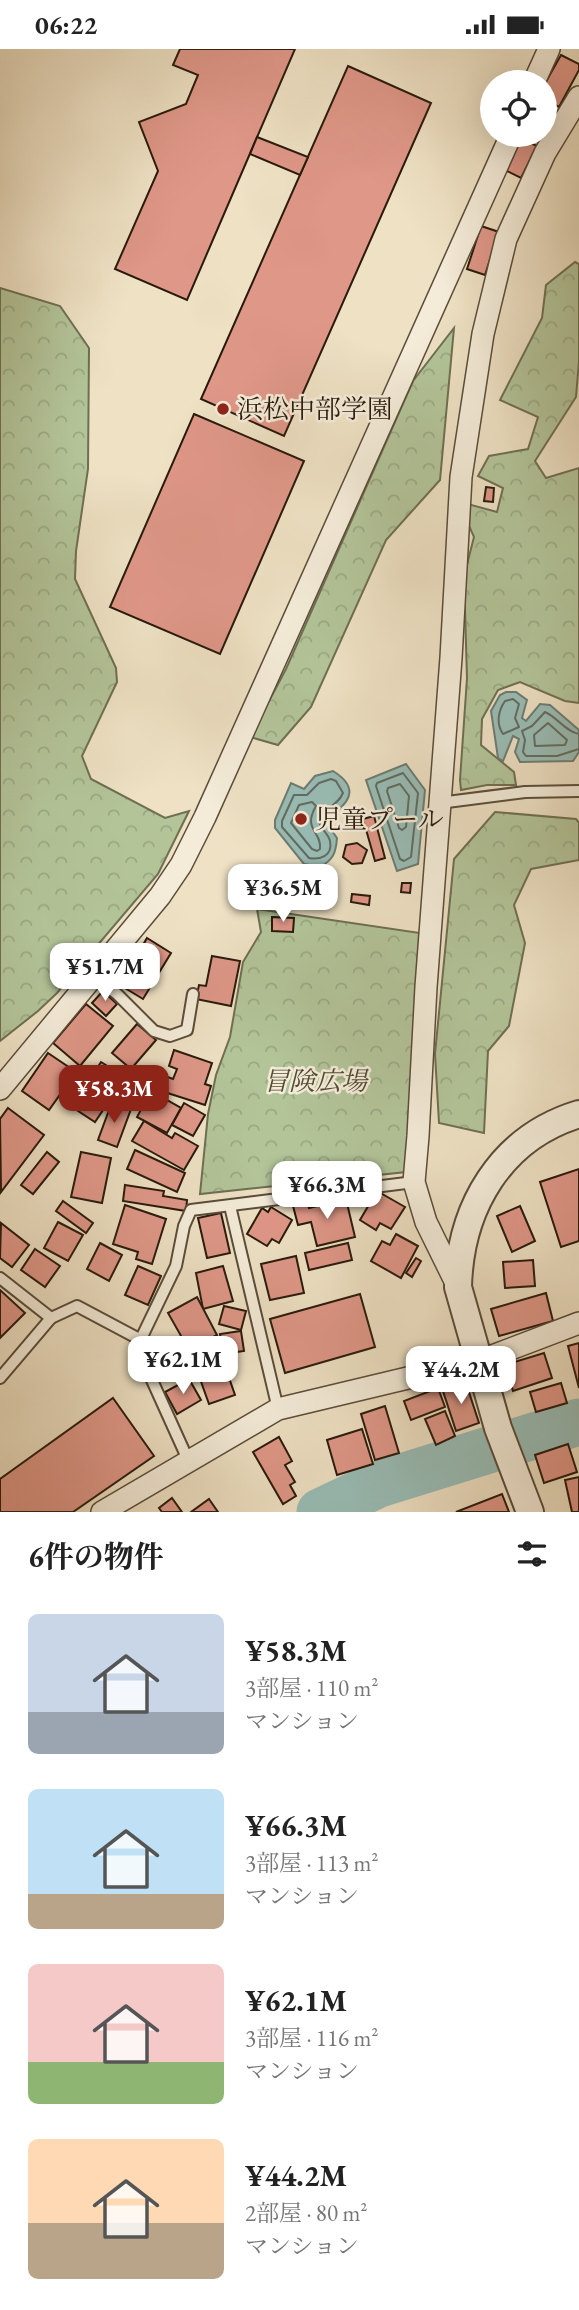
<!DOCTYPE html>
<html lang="ja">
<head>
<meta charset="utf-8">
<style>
	:root { --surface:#fff; --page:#f6f6f6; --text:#222; --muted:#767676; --accent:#8f2418 }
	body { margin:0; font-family:"EB Garamond","Noto Serif JP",serif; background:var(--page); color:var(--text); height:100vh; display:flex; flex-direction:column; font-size:26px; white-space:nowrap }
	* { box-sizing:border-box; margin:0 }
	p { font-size:23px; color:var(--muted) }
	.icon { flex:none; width:38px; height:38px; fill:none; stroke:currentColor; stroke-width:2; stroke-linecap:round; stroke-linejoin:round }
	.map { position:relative; height:1463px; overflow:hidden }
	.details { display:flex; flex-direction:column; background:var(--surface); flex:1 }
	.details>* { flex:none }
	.tools { position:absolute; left:480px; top:21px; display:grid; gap:14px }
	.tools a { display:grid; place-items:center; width:77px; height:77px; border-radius:50%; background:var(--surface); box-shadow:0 7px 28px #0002; font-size:35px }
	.price { position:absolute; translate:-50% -60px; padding:0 16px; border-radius:14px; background:#fff; color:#222; font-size:23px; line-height:46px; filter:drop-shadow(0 2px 4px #0008) }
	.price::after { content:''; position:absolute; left:50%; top:42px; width:21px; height:16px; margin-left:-10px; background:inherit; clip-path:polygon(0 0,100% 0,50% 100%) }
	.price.on { background:var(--accent); color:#fff }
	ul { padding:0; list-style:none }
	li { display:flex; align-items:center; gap:21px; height:175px; padding:0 28px }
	li span { display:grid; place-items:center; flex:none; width:196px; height:140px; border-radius:10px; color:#555 }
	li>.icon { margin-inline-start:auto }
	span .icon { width:84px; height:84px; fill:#fffc; stroke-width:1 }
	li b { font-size:30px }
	h2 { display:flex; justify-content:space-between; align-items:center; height:84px; padding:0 28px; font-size:30px }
	.status { display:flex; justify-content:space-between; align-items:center; height:49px; padding:0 35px; background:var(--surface); direction:ltr }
	.status svg { height:19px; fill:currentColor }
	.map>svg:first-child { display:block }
	.forest { fill:url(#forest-crowns); stroke:#6e6f52; stroke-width:2 }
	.water { fill:#99bdb6; stroke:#6c7c72; stroke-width:2 }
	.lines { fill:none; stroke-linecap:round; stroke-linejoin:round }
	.shore { stroke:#616c61; stroke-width:2 }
	.river { stroke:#99bdb6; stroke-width:47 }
	.building { fill:#df9788; stroke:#291a0c; stroke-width:2 }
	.service-casing { stroke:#5a4c3a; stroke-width:14 }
	.minor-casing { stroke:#5a4c3a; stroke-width:24 }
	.tertiary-casing { stroke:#5a4c3a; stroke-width:30 }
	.service { stroke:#f4ecd9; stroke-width:10 }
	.minor { stroke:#f4ecd9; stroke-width:21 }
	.tertiary { stroke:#f4ecd9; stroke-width:26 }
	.poi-dot { fill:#8f2418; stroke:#f4ecd9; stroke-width:2.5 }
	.labels { text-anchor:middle; stroke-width:5; stroke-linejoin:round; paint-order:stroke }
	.poi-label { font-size:26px; fill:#291a0c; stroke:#f4ecd9; text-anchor:start }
	.park-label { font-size:26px; font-style:italic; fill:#524d36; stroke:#f4ecd9 }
</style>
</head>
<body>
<div class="status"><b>06:22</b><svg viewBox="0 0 49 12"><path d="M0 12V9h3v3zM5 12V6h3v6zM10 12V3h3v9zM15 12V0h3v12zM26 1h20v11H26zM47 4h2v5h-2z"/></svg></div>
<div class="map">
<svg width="579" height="1463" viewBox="0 0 579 1463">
	<defs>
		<pattern id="forest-crowns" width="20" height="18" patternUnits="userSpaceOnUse" patternTransform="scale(1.75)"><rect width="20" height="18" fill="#b3c499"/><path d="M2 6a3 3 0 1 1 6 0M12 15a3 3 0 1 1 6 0" fill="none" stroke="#9aa883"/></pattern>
	</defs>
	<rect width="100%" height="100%" fill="#eee1c4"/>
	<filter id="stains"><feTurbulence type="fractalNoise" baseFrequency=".00286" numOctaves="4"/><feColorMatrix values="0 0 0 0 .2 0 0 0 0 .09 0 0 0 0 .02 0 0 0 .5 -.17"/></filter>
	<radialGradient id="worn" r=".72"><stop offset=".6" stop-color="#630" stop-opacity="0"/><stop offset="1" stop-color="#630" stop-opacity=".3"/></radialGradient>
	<g class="forest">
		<path d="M575,213L579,215V312L576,348L535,412L546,429L579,419V654L565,652L520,633L498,641L482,670L481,696L514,723L516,736H487L461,741L460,731L467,629L464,527L474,488L462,461L468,455L497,463L503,439L478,427L489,407L528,400L538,368L500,351L542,269L546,236Z"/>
		<path d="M0,239L60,257L89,299L88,420L76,502L75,530L116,619L117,633L82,707L91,730L165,769L189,762L158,825L57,944L38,962L0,992Z"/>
		<path d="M454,279L440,431L386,491L311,658L278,696L250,688L286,620L413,332Z"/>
		<path d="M495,763L576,770L579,774V811L531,820L514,856L525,894L509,977L488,1002L484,1084L439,1074L435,1005L454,810Z"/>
		<path d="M257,860L420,884L406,1123L200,1145L208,1065L216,1026L230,988L243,913L261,883Z"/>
	</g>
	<g class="water">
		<path d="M506,643H516L527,651L522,669L526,672L540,655L550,656L579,681V703L573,712L520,713L515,703L519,690L513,687L503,712L498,709L491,662L500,646Z"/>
		<path d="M406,715L425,741L418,815L397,822L366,731Z"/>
		<path d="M333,722C362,740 348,755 327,770V775L337,789C336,804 333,811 320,818L304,815L275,779V771L291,734L304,740L315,727Z"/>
	</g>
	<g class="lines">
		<g class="shore">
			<path d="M513,650L519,655L515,669L519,678L503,685C496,675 498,662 505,652Z"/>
			<path d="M548,674L567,691L565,696L535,697L534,686Z"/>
			<path d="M579,685C566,683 557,668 545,663L532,677L522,682L525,691L523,703L526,707H557L579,700"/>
			<path d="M403,724L418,744L411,808L404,812L400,810L376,737L377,734Z"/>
			<path d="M331,730L336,732L343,744C337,758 324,759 320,767C316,778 328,783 330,792C333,807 320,811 309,809L282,778V772L294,746H307L319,734Z"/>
			<path d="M400,735L409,747L406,778L402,781L399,779L387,742L388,739Z"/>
			<path d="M312,753L316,757C302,781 322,782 320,800L317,802L312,800L291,774L299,756Z"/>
		</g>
		<path class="river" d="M320,1463L379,1435L579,1373"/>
	</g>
	<g class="building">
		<path d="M180,0H295L187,251L115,220L158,122L139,73L186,55L198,26L173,16Z"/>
		<path d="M561,6L579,15V21L559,58L544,50V36Z"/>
		<path d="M348,17L431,54L284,387L201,350Z"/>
		<path d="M544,58L556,64L541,92L530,86H544Z"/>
		<path d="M257,88L308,108L300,126L250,105Z"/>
		<path d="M520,89L537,97L521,129L505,121Z"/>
		<path d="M481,177L499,183L485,226L467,220Z"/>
		<path d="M194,365L304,412L220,605L110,558Z"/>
		<path d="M486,438L494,439L493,453L484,452Z"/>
		<path d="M374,767L385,809L375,812L363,770Z"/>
		<path d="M357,794L367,801L362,814L352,815L343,808L346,796Z"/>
		<path d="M276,827L291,829L289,841L303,842L302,856L273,853Z"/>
		<path d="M402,834H411L410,844L401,843Z"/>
		<path d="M352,845L370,847L369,856L351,853Z"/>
		<path d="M272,868L294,869L293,883L272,882Z"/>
		<path d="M147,889L171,904L143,950L120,936Z"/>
		<path d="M212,907L240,912L231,957L196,950L199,936L206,937Z"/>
		<path d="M103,942L117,955L106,967L92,954Z"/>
		<path d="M86,955L113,977L80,1017L53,994Z"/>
		<path d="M137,975L156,991L131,1020L112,1004Z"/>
		<path d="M174,1001L212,1014L205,1035L211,1037L205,1056L155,1040L160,1025L173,1030L177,1020L169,1017Z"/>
		<path d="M48,1004L76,1023L49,1061L22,1042Z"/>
		<path d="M101,1013L125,1028L95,1073L72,1058Z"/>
		<path d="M151,1042L181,1059L167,1084L137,1068Z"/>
		<path d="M112,1053L131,1060L117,1098L98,1091Z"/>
		<path d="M184,1054L205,1066L193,1087L172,1076Z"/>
		<path d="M8,1059L44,1086L1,1143L0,1070Z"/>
		<path d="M144,1072L172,1089L175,1084L198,1097L184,1121L132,1092Z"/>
		<path d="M135,1101L185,1124L177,1143L127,1120Z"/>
		<path d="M47,1103L59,1113L33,1145L21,1136Z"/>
		<path d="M81,1103L111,1109L102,1154L71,1148Z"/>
		<path d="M579,1120V1192L561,1198L540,1133Z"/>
		<path d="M125,1136L164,1142L163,1147L187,1151L186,1162L123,1152Z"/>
		<path d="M377,1142L405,1158L391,1180L380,1174L376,1181L360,1171Z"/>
		<path d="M346,1150L355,1188L317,1197L311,1173L298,1176L293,1157L307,1154L309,1159Z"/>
		<path d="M63,1152L93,1174L86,1184L56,1162Z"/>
		<path d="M125,1156L166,1170L152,1215L136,1210L138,1203L113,1195Z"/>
		<path d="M520,1157L535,1192L512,1203L497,1167Z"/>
		<path d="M271,1158L292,1171L279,1194L272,1190L267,1197L247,1185L262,1159L268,1163Z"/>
		<path d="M221,1164L230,1204L207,1209L198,1169Z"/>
		<path d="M58,1173L83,1186L68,1212L44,1199Z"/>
		<path d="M1,1174L29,1196L12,1218L0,1209Z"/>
		<path d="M396,1185L418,1197L401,1229L371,1212L382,1192L390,1196Z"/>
		<path d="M100,1194L122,1206L109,1232L87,1220Z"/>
		<path d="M348,1194L352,1211L309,1221L305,1204Z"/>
		<path d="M35,1200L60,1217L45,1238L21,1221Z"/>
		<path d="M296,1207L304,1244L270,1251L261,1215Z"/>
		<path d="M416,1209L421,1212L412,1228L406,1224Z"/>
		<path d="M533,1211L535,1237L505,1239L503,1213Z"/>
		<path d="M138,1217L161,1227L148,1256L125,1246Z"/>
		<path d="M223,1217L233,1252L203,1260L196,1224Z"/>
		<path d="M0,1241L25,1264L0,1289Z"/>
		<path d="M546,1244L553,1272L499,1287L491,1260Z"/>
		<path d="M360,1245L375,1298L285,1324L270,1270Z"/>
		<path d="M197,1248L217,1286L189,1301L168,1264Z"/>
		<path d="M224,1257L246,1262L241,1281L219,1275Z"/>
		<path d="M241,1282L244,1302L223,1305L220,1285Z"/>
		<path d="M176,1290L183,1324L162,1328L155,1294Z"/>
		<path d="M579,1294V1339L568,1297Z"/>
		<path d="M220,1303L235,1346L209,1355L194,1313Z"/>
		<path d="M544,1304L552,1329L513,1342L505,1316Z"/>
		<path d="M189,1330L201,1351L177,1365L165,1343Z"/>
		<path d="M465,1331L479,1374L456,1382L442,1339Z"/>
		<path d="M561,1334L567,1354L536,1363L530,1343Z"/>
		<path d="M438,1339L445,1358L411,1371L404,1352Z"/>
		<path d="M113,1349L154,1407L73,1463H0V1430Z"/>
		<path d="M385,1357L399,1404L375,1411L361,1365Z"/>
		<path d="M445,1362L455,1387L436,1396L425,1370Z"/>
		<path d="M362,1380L373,1415L337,1426L327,1391Z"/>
		<path d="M279,1388L292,1412L285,1416L295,1433L290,1436L296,1447L283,1455L253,1403Z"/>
		<path d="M568,1395L577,1423L544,1434L535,1406Z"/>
		<path d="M579,1428V1463H572L565,1431Z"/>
		<path d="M502,1445L509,1463H456Z"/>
		<path d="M172,1449L182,1463H162L159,1459Z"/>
		<path d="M209,1450L218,1463H191Z"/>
	</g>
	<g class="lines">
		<defs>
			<g id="service">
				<path d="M440,757L447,753L525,743L579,742"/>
				<path d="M93,927L117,945L154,982L170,987L187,981L193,945"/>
				<path d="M230,1157L278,1360"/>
				<path d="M0,1229L51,1269L77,1257L141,1291"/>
				<path d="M0,1329L51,1269"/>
				<path d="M189,1413L137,1298L176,1217L184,1177L191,1161L414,1133"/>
			</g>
			<g id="minor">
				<path d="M534,33L549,0"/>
				<path d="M0,1040L160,847L181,816L205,768L511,86"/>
				<path d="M458,1238L426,1173L414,1133L418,1087L426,938L451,609L461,428L483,285L506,190L545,104L579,48"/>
				<path d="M102,1463L278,1360L479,1312L579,1274"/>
			</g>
			<path id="tertiary" d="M530,1463L498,1379L458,1238C460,1159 500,1089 579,1065"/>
		</defs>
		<use href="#service" class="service-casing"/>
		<use href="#minor" class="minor-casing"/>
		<use href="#tertiary" class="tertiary-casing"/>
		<use href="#service" class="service"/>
		<use href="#minor" class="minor"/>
		<use href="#tertiary" class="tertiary"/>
	</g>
	<g class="poi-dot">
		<circle cx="223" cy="360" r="7"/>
		<circle cx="301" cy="770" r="7"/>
	</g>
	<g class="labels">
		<g class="poi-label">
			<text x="237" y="369">浜松中部学園</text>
			<text x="315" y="779">児童プール</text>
		</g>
		<g class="park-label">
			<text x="315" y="1041">冒険広場</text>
		</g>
	</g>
	<rect width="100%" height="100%" filter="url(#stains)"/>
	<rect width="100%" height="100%" fill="url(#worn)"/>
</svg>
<div class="tools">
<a><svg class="icon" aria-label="locate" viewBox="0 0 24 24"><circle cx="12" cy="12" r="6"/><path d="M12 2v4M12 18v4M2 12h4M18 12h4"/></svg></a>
</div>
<b class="price" style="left:283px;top:875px">¥36.5M</b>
<b class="price" style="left:105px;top:954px">¥51.7M</b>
<b class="price on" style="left:114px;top:1076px">¥58.3M</b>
<b class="price" style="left:327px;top:1172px">¥66.3M</b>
<b class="price" style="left:183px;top:1347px">¥62.1M</b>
<b class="price" style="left:461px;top:1357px">¥44.2M</b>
</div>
<section class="details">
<h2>6件の物件<svg class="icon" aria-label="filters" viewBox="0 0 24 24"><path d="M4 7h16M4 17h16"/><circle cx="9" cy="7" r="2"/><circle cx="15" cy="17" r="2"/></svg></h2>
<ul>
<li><span style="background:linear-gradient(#c9d6e8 70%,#9aa5b1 0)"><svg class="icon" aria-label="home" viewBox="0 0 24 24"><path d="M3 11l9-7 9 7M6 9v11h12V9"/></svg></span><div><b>¥58.3M</b><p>3部屋 · 110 m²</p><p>マンション</p></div></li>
<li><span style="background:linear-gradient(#bfe0f5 75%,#b9a48a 0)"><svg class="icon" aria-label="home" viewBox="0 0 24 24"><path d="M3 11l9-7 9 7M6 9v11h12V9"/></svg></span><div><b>¥66.3M</b><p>3部屋 · 113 m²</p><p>マンション</p></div></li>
<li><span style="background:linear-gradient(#f6c9c9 70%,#8fb573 0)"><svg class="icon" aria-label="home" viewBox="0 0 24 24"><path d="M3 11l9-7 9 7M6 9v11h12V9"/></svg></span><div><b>¥62.1M</b><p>3部屋 · 116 m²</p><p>マンション</p></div></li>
<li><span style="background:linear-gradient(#ffd9b3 60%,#b9a48a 0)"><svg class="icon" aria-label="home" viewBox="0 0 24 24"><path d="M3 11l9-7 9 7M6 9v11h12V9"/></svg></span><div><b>¥44.2M</b><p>2部屋 · 80 m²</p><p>マンション</p></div></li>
</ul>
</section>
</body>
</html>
